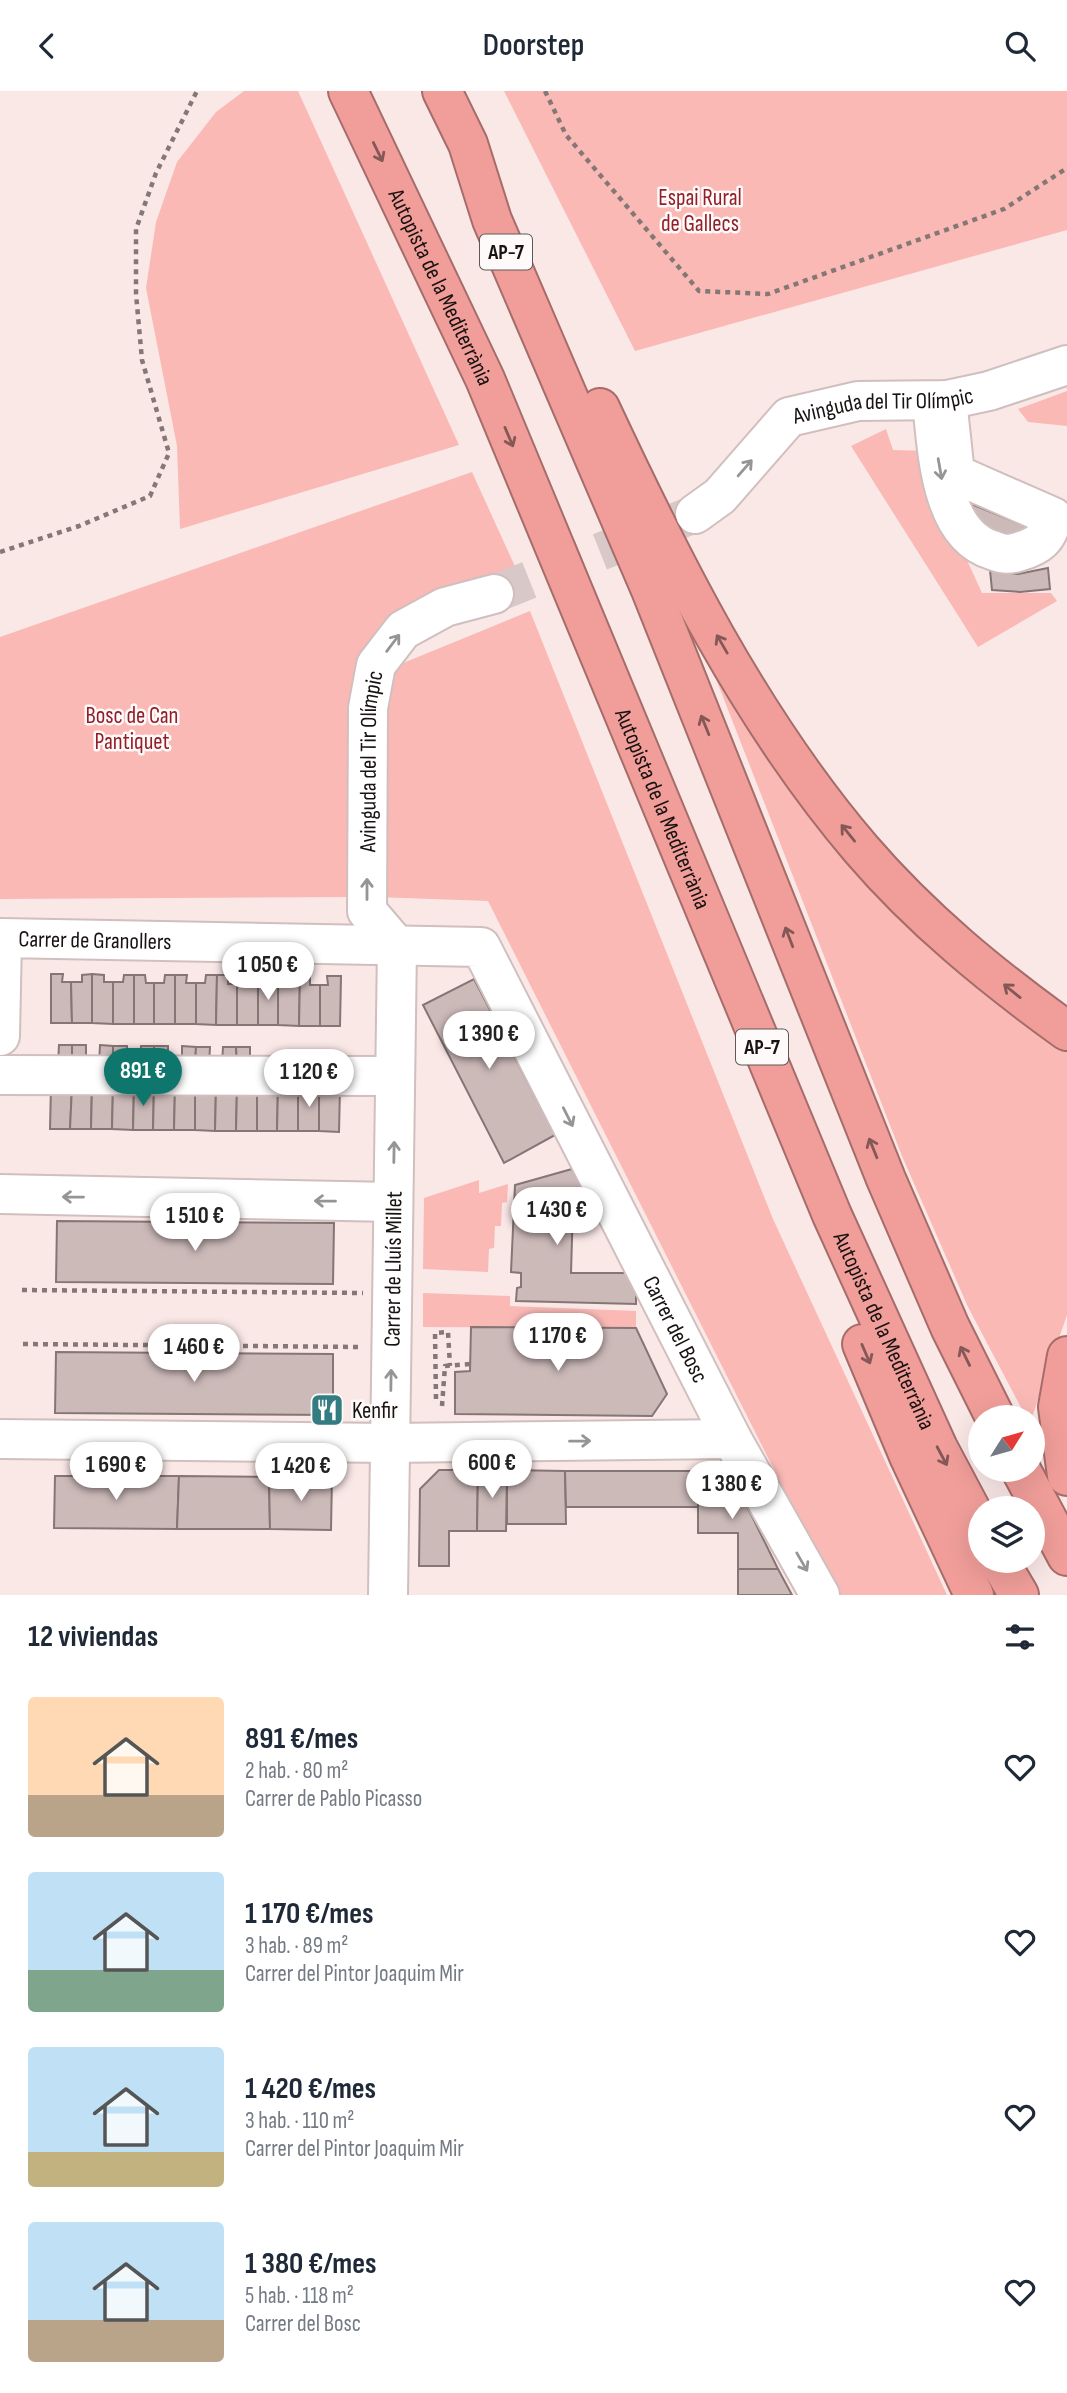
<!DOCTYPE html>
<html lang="es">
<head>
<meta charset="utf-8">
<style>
	:root { --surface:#fff; --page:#f6f6f7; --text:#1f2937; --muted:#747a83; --accent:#0f766e }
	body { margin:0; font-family:"Sofia Sans Condensed",sans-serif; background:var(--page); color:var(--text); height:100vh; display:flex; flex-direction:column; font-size:26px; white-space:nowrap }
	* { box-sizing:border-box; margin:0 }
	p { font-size:23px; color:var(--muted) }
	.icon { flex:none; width:38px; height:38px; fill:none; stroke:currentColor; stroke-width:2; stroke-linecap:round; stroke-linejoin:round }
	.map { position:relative; height:1504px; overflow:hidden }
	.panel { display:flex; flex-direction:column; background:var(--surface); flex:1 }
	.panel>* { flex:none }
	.needle { width:46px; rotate:53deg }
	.tools { position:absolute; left:968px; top:1314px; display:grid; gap:14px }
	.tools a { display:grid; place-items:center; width:77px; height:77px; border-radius:50%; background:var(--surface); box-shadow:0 7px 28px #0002; font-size:35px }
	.price { position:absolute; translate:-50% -60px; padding:0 16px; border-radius:24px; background:#fff; color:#222; font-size:23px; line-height:46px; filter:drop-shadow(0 2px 4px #0008) }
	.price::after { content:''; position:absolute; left:50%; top:42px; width:21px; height:16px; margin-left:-10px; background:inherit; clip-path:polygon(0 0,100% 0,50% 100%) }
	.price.current { background:var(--accent); color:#fff }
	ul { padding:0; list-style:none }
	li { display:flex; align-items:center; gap:21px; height:175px; padding:0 28px }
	li span { display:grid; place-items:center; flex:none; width:196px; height:140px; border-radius:7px; color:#555 }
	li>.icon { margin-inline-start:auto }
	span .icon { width:84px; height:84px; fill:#fffc; stroke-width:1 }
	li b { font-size:30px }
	h2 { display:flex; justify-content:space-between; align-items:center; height:84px; padding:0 28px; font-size:30px }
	header { display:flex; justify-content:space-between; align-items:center; height:91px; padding:0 28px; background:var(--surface); font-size:32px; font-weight:600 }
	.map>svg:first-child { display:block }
	.green { fill:#fab9b5 }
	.building { fill:#ccbab9; stroke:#857574; stroke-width:2 }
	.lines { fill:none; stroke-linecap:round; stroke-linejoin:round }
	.minor-tunnel { stroke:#d8c8c7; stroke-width:38; stroke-dasharray:38 19; stroke-linecap:butt }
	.minor-casing { stroke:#d0bfbe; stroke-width:42 }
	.highway-casing { stroke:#a56d6a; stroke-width:42 }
	.path { stroke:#847877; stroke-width:4.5; stroke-dasharray:5 5; stroke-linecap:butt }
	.minor { stroke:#fff; stroke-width:38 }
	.highway { stroke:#f19e9a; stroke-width:38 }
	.oneway { stroke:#845856 }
	.oneway2 { stroke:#979494 }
	.labels { text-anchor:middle; stroke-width:5; stroke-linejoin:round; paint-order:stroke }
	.shield { fill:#fdfaf9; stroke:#5d5857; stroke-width:2 }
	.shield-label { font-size:21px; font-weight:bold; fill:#181211 }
	.park-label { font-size:23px; fill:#931d28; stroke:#fdfaf9 }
	.street-label { font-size:23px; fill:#181211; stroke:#fdfaf9 }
	.poi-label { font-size:23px; fill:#181211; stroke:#fdfaf9; text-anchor:start }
</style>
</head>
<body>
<header><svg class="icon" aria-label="back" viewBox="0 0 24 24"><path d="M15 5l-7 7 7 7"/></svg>Doorstep<svg class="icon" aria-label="search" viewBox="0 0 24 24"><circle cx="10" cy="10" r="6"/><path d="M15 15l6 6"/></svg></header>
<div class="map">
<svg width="1067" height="1504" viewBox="0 0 1067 1504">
	<rect width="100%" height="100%" fill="#fae8e7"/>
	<g class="green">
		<path d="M244,0H298L459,354L180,438L177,355L146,197L156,131L177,71L216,21Z"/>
		<path d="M504,0H1067V139L635,260Z"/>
		<path d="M1067,300V335L1028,331L1018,318Z"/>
		<path d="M886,338L893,359L928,360L933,395L982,502H1051L1057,510L978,556L851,355Z"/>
		<path d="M472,381L518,482L384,541L352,806L0,808V546Z"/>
		<path d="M530,520L773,1128L947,1504H837L488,810L376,806L380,599L391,577Z"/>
		<path d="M695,534L824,731L1067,951V1224L1032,1326H1026L968,1216L902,1065Z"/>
		<path d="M479,1089V1102L508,1093L507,1111L502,1112L501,1135H495L494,1157L489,1158L488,1181L423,1178L424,1107Z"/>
		<path d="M423,1202L510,1205V1215L636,1220V1237L423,1236Z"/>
	</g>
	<g class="building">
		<path d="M969,412L1037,440L992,451Z"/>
		<path d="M1048,477L1050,498L1020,501L992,499L990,479L1018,483Z"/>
		<path d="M51,883H63L62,891H71L72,932H51Z"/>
		<path d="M92,883V932H72L71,891H82V884Z"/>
		<path d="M92,883L104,884V891H113V933L92,932Z"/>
		<path d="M124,884H134V933H113V891H123Z"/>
		<path d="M134,884H145L146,892H154V933H134Z"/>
		<path d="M165,884H175V933H154V892H164Z"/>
		<path d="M175,884H187L186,892H196V933H175Z"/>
		<path d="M206,884H217L216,934L196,933V892H205Z"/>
		<path d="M217,884H228V893H237V934H216Z"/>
		<path d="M247,884L258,885V934H237V893H246Z"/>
		<path d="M258,885H269V893H278V934H258Z"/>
		<path d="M288,885H300L299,935L278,934V893H287Z"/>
		<path d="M300,885H310V894H320V935H299Z"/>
		<path d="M327,885H341L340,935H320V894H328Z"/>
		<path d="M474,888L555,1044L504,1072L423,914Z"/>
		<path d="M59,954H72V973H58Z"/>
		<rect x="72" y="954" width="14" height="19"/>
		<path d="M100,954L113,955V973H99Z"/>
		<rect x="113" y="955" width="14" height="18"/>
		<path d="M141,955H154V974L140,973Z"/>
		<rect x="154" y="955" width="14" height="19"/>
		<path d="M182,955L196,956L195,974H182Z"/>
		<path d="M196,956H210L209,974H195Z"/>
		<path d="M223,956H236L237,975L222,974Z"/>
		<path d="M236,956H250V975H237Z"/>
		<path d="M51,995H72L70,1038H50Z"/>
		<path d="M72,995H92L91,1038H70Z"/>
		<path d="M92,995H113L112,1038H91Z"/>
		<path d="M113,995H134L133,1039L112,1038Z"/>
		<path d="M134,995H154L153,1039H133Z"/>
		<path d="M154,995L175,996L174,1039H153Z"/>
		<path d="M175,996H195V1039H174Z"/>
		<path d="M195,996H216L215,1040L195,1039Z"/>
		<path d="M216,996H237L236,1040H215Z"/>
		<path d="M237,996H257V1040H236Z"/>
		<path d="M257,996H278L277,1040H257Z"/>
		<path d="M278,996L298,997V1040H277Z"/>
		<rect x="298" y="997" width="21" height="43"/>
		<path d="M319,997H340L339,1041L319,1040Z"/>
		<path d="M572,1078L591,1114H573L571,1182H626L636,1203V1213L516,1210L517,1197L521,1196V1182L511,1181L515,1094Z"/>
		<path d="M57,1130L334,1132L333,1193L56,1191Z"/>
		<path d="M471,1236L636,1237L667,1303L652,1325L455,1323V1281L470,1280Z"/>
		<path d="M56,1261L333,1263V1324L55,1322Z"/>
		<path d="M439,1379H478L477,1440H449V1475H419L420,1398Z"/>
		<path d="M478,1379H507L506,1440H477Z"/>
		<path d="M507,1379L565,1380L566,1433H507Z"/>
		<path d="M565,1380H698L699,1416H566Z"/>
		<path d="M698,1380L719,1386L738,1397L778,1478H738V1442H698Z"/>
		<path d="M55,1385H179L177,1438L54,1437Z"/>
		<path d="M179,1385L269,1386L270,1438H177Z"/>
		<path d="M269,1386H332L331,1439L270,1438Z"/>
		<path d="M738,1478H778L792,1504H738Z"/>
	</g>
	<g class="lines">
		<path class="minor-tunnel" d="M494,503L695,423"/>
		<defs>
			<g id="minor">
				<path d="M932,311C937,356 939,443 992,459C1002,463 1007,464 1018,461C1039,455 1048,448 1053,426L955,383L947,309"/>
				<path id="s1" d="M695,423L720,405L789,326L858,310L947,309L989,300L1067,274"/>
				<path id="s2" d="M0,945L2,847L481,856L732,1348L820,1504"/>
				<path d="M0,984L395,985"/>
				<path d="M0,1103L393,1111"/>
				<path d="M0,1348L390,1352L732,1348"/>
				<path id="s3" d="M388,1504L397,855L367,820L368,617L376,574L403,539L445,516L494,503"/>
			</g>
			<g id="highway">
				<path id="s4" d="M348,0L485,288L832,1124L938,1357L980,1436"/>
				<path d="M442,0L468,53L492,129L651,499L886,1088L950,1236L995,1326"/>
				<path d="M600,317C672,471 750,628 861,758C921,828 992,886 1067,940"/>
				<path d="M862,1253L909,1365L974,1504"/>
				<path d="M1067,1265L1058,1316L1067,1385"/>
				<path d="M1021,1379L1067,1465"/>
				<path d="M999,1470L1019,1504"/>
			</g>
		</defs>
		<use href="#minor" class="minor-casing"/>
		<use href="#highway" class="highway-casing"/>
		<g class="path">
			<path d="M545,0L566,44L699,200L768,203L1004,118L1067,77"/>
			<path d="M0,461L79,435L150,405L169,362L142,269L136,203V138L156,82L197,0"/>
			<path d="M22,1199L363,1202"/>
			<path d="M23,1253L362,1256"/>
			<path d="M436,1308L435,1242L448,1241L450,1275"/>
			<path d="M442,1315L445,1275L470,1273"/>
		</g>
		<use href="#minor" class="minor"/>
		<use href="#highway" class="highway"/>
	</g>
	<defs><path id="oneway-shaft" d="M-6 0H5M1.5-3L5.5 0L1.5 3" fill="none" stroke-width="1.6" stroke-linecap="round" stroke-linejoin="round" transform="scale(1.75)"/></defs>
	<g class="oneway">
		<use href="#oneway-shaft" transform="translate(378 61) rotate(64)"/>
		<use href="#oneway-shaft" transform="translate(509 346) rotate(67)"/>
		<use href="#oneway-shaft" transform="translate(722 553) rotate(-120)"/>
		<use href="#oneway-shaft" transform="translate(705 634) rotate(-112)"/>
		<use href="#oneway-shaft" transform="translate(848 742) rotate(-129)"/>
		<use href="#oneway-shaft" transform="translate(789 846) rotate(-111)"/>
		<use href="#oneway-shaft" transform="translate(1012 900) rotate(-141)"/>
		<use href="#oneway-shaft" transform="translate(873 1057) rotate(-112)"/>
		<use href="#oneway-shaft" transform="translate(866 1263) rotate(67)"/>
		<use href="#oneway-shaft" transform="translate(965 1265) rotate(-116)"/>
		<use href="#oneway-shaft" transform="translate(942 1365) rotate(62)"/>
	</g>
	<g class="oneway2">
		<use href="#oneway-shaft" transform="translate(745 377) rotate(-49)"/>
		<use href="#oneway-shaft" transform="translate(940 378) rotate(80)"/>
		<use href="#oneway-shaft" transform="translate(393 552) rotate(-53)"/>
		<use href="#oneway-shaft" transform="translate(367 798) rotate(-90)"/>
		<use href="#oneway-shaft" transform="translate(568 1026) rotate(63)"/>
		<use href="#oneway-shaft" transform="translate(394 1061) rotate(-89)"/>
		<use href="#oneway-shaft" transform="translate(73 1106) rotate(-179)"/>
		<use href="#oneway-shaft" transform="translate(325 1110) rotate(-179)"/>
		<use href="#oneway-shaft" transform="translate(391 1289) rotate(-89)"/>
		<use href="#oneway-shaft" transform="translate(580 1350) rotate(-1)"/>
		<use href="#oneway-shaft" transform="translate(802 1471) rotate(60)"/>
	</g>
	<defs>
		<symbol id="restaurant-square" viewBox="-11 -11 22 22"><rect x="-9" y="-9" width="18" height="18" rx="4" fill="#337c81" stroke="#fdfaf9"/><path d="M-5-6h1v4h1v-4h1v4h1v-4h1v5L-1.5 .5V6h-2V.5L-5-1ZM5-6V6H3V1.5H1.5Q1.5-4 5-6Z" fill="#fff"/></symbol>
	</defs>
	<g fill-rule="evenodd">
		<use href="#restaurant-square" x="308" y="1300" width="38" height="38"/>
	</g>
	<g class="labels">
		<g class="shield">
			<rect x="480" y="143.5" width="52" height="35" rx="5"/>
			<rect x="736" y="938.5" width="52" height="35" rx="5"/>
		</g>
		<g class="shield-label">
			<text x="506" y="168">AP-7</text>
			<text x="762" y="963">AP-7</text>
		</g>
		<g class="park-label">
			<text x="700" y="114">Espai Rural<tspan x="700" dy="26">de Gallecs</tspan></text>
			<text x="132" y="632">Bosc de Can<tspan x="132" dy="26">Pantiquet</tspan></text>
		</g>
		<g class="street-label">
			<text dy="8" stroke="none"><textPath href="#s4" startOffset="217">Autopista de la Mediterrània</textPath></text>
			<text dy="8" stroke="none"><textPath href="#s1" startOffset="231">Avinguda del Tir Olímpic</textPath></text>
			<text dy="8" stroke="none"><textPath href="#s3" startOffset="845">Avinguda del Tir Olímpic</textPath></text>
			<text dy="8" stroke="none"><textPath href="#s4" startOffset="784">Autopista de la Mediterrània</textPath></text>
			<text dy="8" stroke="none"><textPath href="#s2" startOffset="191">Carrer de Granollers</textPath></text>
			<text dy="8" stroke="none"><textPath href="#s3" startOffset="326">Carrer de Lluís Millet</textPath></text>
			<text dy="8" stroke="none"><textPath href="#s2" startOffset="1006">Carrer del Bosc</textPath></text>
			<text dy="8" stroke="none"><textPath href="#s4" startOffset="1351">Autopista de la Mediterrània</textPath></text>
		</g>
		<g class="poi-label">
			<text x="352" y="1327">Kenfir</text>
		</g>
	</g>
</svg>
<div class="tools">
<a><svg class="needle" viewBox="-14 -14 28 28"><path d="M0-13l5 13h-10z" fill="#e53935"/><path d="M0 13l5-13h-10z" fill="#747a83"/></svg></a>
<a><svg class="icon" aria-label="layers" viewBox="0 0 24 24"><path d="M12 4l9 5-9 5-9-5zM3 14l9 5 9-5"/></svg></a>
</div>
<b class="price" style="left:268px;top:911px">1 050 €</b>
<b class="price" style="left:489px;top:980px">1 390 €</b>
<b class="price current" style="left:143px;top:1017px">891 €</b>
<b class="price" style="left:309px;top:1018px">1 120 €</b>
<b class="price" style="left:557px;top:1156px">1 430 €</b>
<b class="price" style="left:195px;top:1162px">1 510 €</b>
<b class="price" style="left:558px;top:1282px">1 170 €</b>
<b class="price" style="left:194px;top:1293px">1 460 €</b>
<b class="price" style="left:492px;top:1409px">600 €</b>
<b class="price" style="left:116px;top:1411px">1 690 €</b>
<b class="price" style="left:301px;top:1412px">1 420 €</b>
<b class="price" style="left:732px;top:1430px">1 380 €</b>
</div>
<section class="panel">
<h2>12 viviendas<svg class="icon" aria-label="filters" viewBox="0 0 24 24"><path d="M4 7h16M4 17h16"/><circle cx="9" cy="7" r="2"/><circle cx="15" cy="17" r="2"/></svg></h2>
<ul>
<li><span style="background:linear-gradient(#ffd9b3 70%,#b9a48a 0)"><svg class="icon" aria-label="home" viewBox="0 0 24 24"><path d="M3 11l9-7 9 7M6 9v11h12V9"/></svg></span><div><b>891 €/mes</b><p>2 hab. · 80 m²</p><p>Carrer de Pablo Picasso</p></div><svg class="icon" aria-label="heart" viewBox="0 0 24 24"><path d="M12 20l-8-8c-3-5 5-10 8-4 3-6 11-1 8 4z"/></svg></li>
<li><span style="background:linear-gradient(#bfe0f5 70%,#7fa58c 0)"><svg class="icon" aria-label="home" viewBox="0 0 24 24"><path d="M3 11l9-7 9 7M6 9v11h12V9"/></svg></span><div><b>1 170 €/mes</b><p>3 hab. · 89 m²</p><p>Carrer del Pintor Joaquim Mir</p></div><svg class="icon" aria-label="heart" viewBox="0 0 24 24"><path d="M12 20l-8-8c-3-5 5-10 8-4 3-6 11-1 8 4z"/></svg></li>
<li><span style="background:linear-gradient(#bfe0f5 75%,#c2b280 0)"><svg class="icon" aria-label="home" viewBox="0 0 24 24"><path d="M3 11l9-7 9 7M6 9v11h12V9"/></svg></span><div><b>1 420 €/mes</b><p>3 hab. · 110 m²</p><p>Carrer del Pintor Joaquim Mir</p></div><svg class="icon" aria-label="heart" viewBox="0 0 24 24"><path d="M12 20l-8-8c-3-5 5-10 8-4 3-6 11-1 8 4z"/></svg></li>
<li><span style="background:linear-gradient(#bfe0f5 70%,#b9a48a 0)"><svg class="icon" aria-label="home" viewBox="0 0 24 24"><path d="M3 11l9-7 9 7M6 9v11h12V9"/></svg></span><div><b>1 380 €/mes</b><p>5 hab. · 118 m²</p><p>Carrer del Bosc</p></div><svg class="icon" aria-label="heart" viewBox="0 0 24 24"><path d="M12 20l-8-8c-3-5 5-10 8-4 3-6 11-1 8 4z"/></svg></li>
</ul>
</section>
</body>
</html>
